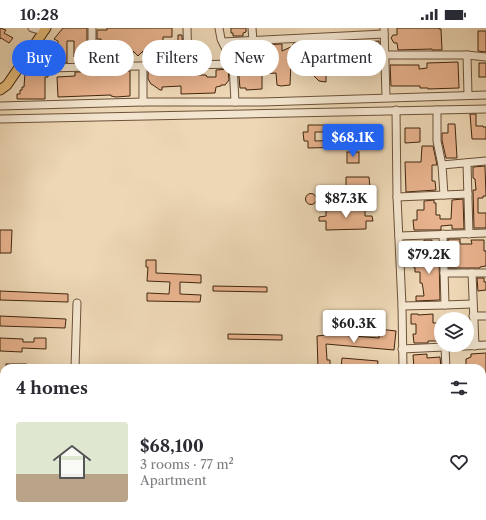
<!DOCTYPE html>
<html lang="en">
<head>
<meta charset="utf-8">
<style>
	:root { --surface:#fff; --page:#f7f7f7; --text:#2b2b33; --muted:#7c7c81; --accent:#2563eb }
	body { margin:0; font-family:"Libre Caslon Text",serif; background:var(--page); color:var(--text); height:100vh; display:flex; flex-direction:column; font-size:15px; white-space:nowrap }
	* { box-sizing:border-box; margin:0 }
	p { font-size:13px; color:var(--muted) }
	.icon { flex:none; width:22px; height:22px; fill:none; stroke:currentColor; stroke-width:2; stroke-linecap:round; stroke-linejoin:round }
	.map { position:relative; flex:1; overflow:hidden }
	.panel { position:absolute; left:0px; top:336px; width:486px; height:156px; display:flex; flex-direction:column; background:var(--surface); border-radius:12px 12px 0 0; box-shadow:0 4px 16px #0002 }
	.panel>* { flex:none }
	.top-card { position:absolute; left:12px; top:12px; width:462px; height:36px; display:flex; gap:8px }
	.controls { position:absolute; left:434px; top:284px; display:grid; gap:8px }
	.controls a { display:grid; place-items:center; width:40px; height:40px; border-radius:50%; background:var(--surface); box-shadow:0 4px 16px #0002; font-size:20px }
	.price { position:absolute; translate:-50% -34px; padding:0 9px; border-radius:4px; background:#fff; color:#222; font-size:13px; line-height:26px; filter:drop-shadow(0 1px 2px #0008) }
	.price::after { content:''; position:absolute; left:50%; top:24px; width:12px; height:9px; margin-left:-6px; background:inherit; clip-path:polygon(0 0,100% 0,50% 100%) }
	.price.on { background:var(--accent); color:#fff }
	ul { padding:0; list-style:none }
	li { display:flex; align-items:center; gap:12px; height:100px; padding:0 16px }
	li span { display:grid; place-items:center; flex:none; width:112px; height:80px; border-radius:4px; color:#555 }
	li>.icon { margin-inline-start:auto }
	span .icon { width:48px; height:48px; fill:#fffc; stroke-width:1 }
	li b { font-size:17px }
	h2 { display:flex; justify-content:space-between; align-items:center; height:48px; padding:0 16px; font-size:17px }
	.pill { padding:0 14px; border-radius:18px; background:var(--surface); box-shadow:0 4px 16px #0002; font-size:14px; line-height:36px }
	.pill.on { background:var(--accent); color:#fff }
	.status { display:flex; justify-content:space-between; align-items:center; height:28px; padding:0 20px; background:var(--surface); direction:ltr }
	.status svg { height:11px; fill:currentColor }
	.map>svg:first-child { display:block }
	.building { fill:#e7b28d; stroke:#41260e; fill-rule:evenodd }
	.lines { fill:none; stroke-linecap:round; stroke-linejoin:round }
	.minor-casing { stroke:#6c5238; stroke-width:9 }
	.major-casing { stroke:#41260e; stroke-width:11 }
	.minor { stroke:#f3e5cf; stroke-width:7 }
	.major { stroke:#e6bc7a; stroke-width:9 }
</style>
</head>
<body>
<div class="status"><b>10:28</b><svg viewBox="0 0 49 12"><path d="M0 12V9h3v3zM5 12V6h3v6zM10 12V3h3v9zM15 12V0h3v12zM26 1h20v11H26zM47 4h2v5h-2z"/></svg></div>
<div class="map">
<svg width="486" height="492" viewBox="0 0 486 492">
	<rect width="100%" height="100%" fill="#edd7b5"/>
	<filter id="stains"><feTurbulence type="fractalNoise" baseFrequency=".005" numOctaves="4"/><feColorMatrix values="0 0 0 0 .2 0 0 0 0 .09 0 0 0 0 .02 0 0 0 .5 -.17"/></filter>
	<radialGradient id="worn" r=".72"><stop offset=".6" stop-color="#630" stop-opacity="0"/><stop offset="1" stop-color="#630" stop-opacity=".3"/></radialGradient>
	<g class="building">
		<path d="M0,0L6,2L4,5L13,10L9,15L1,10L0,11Z"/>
		<path d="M63,0H87V29H74V13H67V35L54,34V24L58,23V13L54,11Z"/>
		<path d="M107,0H172V9H163V31H147V33H143V23L138,28L133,23V33L108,34V31H114V13H101V11H97V2H107Z"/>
		<path d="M231,0H246V4L243,5V8H233V5H231Z"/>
		<path d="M397,0H439V1H441L442,22H432V21L398,22L397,15H394L391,10L393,7H397Z"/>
		<path d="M478,3H486V24L478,23Z"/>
		<path d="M178,7H182L183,32H168V30H176V21H178Z"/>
		<path d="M379,13L380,36H373V37H362V35L326,36V54L319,53L311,45V35H291L290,57L281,58L277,57L276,45L262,46V61L246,62V60H240L237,27H240V23H251V21H258V17L282,16V23L293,18V16L308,15V23L321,22V24H345V14H354V23L364,22V14Z"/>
		<path d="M458,34L459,60L428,61V60H420V58H391L390,37H419V41L427,40V35Z"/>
		<rect x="479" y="35" width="7" height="14"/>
		<path d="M228,41L229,52L225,57H221V58L216,59L215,65L181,66V58L162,59V62H160L153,57L151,56L148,51V43L179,42V44L195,43V47H206L207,49H216V42Z"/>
		<path d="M130,43V68L116,69L111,68V67L58,69L57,49L75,48V44Z"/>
		<path d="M25,44L48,45V49H45V71H17V66H20V62H22V59H24Z"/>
		<path d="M470,86H476V98H483V99H486V111H472Z"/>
		<path d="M448,96H455L457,130H446L442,112V105H448Z"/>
		<path d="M308,97H348V104L353,103L354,112H348V119L308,120V113H304L303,104H308ZM315,104H341V112L315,113Z"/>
		<path d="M405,100H420V114L405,115Z"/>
		<path d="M422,118H433L437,137H432V153H435L436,162L406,164L405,134H421Z"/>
		<rect x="347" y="124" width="12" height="11"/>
		<path d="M485,138L486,168H483V170H478V185H486V200H474L473,162H476L475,151L473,150V139Z"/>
		<path d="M346,149H369L370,160L346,161Z"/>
		<circle cx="311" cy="171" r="5.5"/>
		<path d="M463,171L464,201H452V197L441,198V202H414L413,192H417V182H424V173L434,172V175H436V187H440V191H451L452,172Z"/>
		<path d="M365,179V188H372L373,193H366V201L326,202V193H319V189L326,188V180Z"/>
		<path d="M0,202H12L11,225H0Z"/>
		<path d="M448,211H460V216H472L471,212H484V223H486V238L480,239V240H449Z"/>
		<path d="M424,212H432L430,231H439L440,272L416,273V268H424L423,260L422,255H420V244H415V240H414V230H425Z"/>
		<path d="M146,232H156V245L201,247V255L180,254V266L201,267L200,274L147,273V265L169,266L170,254L147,253L148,239H146Z"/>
		<path d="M477,250H484V254H486V262L478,263Z"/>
		<path d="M213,258L267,259V264L213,263Z"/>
		<path d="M0,263L68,266V274L0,272Z"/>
		<path d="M411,286H418V287L433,286V295H439V313H428V315H414L413,306H416V296H411Z"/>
		<path d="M0,288L66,291L65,300L0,298Z"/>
		<path d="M379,301L396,303L394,322L326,316L327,332H330V338H327V340H318L317,308L326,307L327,306L379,310Z"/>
		<path d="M228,306L282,307V312L228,311Z"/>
		<path d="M0,310L23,311V314H34V310H46V321L22,320V324L0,323Z"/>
		<path d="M486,325V353H482V340H466V331L471,329V326Z"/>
		<path d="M427,326V330L440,329L441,340H414L413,327Z"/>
		<path d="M342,330L378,333L377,340H341Z"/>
		<rect x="6" y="336" width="20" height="4"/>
		<rect x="482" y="366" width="4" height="24"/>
		<rect x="482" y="442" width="4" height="22"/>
		<rect x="421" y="488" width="23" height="4"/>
	</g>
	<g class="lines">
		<defs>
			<g id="minor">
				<path d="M32,0L39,2"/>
				<path d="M92,0V39"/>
				<path d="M187,0L188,37"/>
				<path d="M219,0L221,11L233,36L235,74"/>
				<path d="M252,0L253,13"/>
				<path d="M384,0L386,69"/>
				<path d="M223,14L384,6"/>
				<path d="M385,27H467L486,29"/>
				<path d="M467,27L468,67"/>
				<path d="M20,38L46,40L233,36"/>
				<path d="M143,74V38"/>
				<path d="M0,78L143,74H262L486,67"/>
				<path d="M396,82L397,169L402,278L403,340"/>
				<path d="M437,82V113L442,137L444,167"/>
				<path d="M0,91L486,81"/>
				<path d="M467,135L469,206"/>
				<path d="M442,137L486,133"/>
				<path d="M397,169L468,166"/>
				<path d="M443,206L445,277L472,276"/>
				<path d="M399,208L486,205"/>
				<path d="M444,245H486"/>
				<path d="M472,245L475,318"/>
				<path d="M402,278L445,277"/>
				<path d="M473,288H486"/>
				<path d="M445,319L446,340"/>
				<path d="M402,321L486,317"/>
				<path d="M75,340L77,275"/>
				<path d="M482,361H486"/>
				<path d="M0,408V420"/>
				<path d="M482,429H486"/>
				<path d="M482,469H486"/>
				<path d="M0,471H4"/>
				<path d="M408,488V492"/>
				<path d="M452,488V492"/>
				<path d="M480,488L481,492"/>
				<path d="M23,492L24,488"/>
			</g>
			<path id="major" d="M0,62L7,57L46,0"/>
		</defs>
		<use href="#minor" class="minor-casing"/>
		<use href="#major" class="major-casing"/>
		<use href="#minor" class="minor"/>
		<use href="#major" class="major"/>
	</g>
	<rect width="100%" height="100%" filter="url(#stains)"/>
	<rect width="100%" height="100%" fill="url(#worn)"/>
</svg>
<div class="controls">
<a><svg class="icon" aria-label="layers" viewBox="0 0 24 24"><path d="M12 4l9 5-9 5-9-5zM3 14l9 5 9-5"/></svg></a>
</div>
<b class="price on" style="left:353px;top:130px">$68.1K</b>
<b class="price" style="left:346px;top:191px">$87.3K</b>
<b class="price" style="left:429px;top:247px">$79.2K</b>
<b class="price" style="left:354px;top:316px">$60.3K</b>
<div class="top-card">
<a class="pill on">Buy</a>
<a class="pill">Rent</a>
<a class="pill">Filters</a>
<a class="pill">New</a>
<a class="pill">Apartment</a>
</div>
<section class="panel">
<h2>4 homes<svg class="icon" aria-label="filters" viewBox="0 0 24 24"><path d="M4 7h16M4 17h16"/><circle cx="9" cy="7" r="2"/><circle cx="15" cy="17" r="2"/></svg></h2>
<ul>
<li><span style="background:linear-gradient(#dfe7d0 65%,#b9a48a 0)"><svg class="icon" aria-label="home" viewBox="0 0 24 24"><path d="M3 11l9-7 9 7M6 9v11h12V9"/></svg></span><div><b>$68,100</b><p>3 rooms · 77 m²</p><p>Apartment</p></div><svg class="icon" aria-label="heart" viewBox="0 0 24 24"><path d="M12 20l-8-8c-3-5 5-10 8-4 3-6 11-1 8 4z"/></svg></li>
</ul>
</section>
</div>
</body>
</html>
